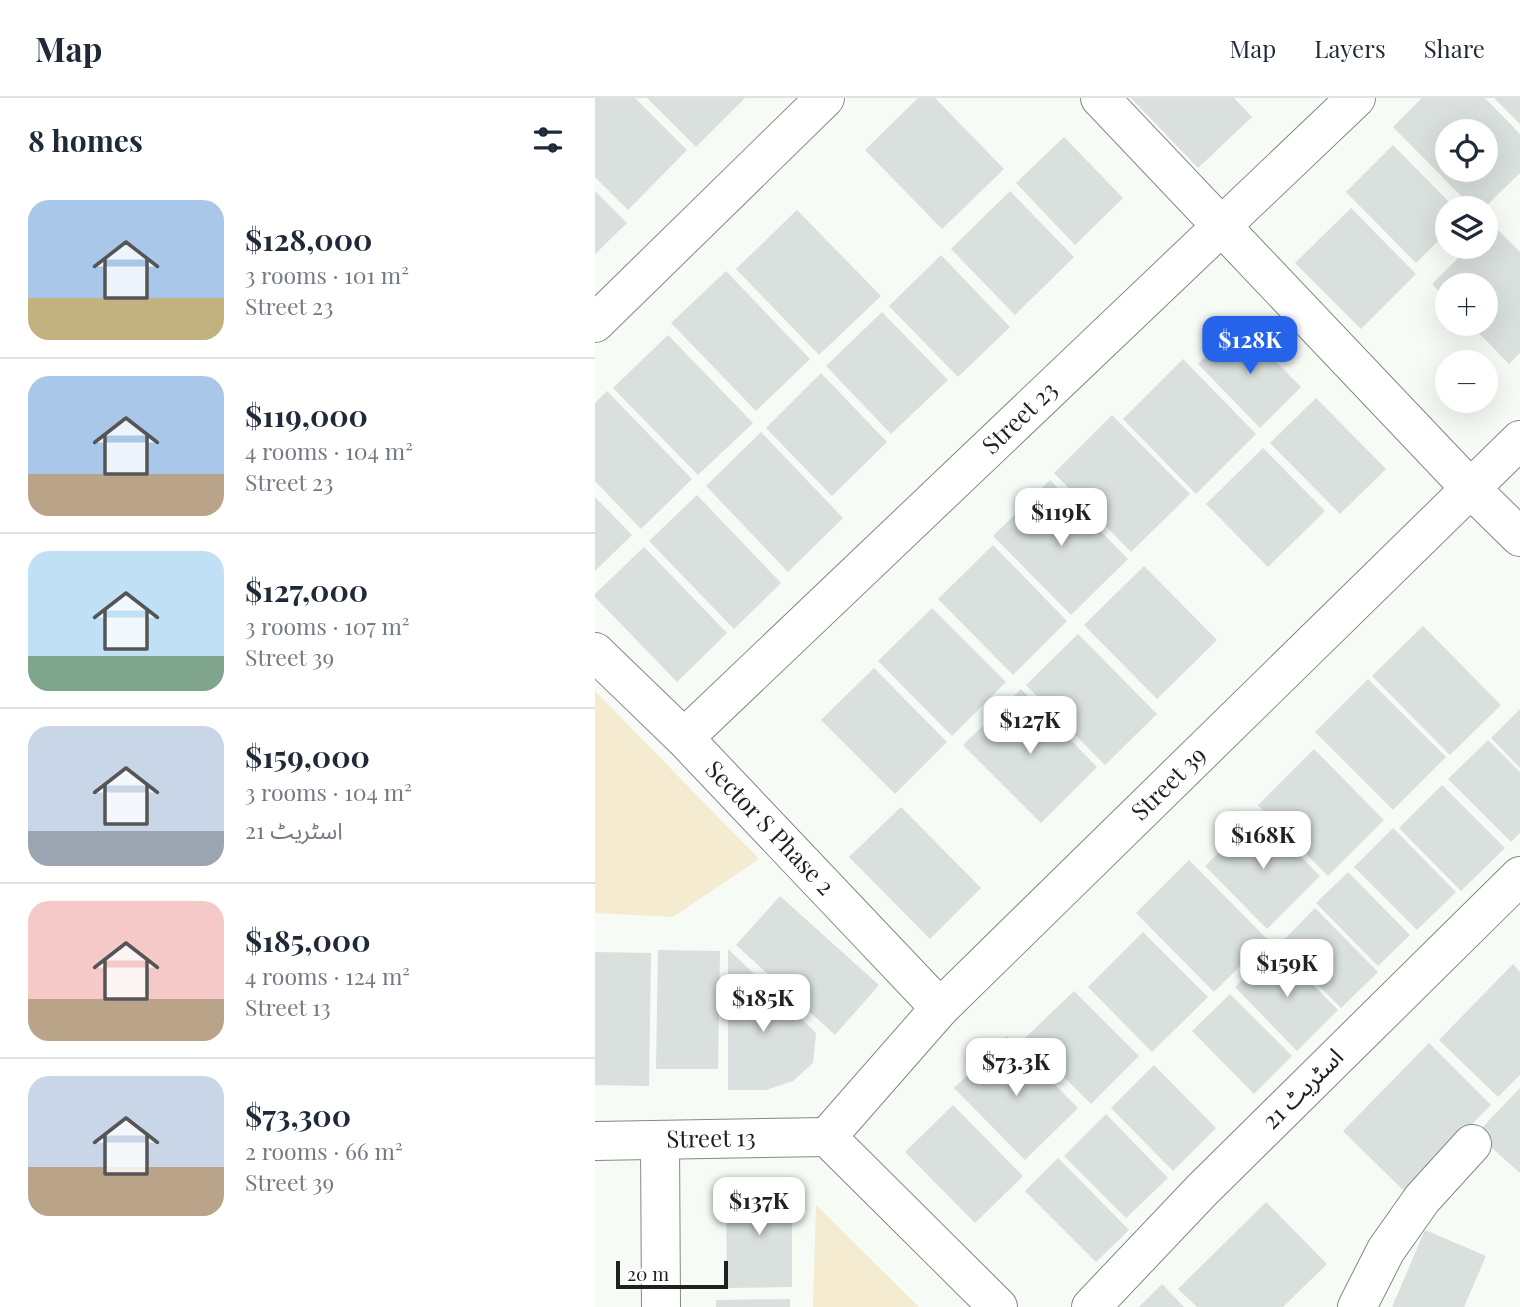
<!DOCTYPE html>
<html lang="en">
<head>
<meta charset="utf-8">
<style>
	:root { --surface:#fff; --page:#f6f6f7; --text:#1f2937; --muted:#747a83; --line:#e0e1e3; --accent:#2563eb }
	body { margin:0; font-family:"Playfair Display","Noto Sans Arabic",serif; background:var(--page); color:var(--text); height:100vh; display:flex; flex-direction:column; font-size:26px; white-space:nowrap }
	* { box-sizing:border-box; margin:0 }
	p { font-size:23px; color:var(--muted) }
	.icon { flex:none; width:38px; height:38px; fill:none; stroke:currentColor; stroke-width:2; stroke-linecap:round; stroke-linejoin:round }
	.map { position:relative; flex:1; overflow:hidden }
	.sheet { display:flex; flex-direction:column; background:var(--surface); width:595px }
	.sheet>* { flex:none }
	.tools { position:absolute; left:840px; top:21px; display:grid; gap:14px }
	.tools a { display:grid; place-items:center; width:63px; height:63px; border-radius:50%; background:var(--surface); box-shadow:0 7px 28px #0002; font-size:35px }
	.scale { position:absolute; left:21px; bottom:18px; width:112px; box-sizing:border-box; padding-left:7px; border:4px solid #1f211f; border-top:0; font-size:19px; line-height:24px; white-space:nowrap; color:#1f211f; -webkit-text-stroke:5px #fff; paint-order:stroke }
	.price { position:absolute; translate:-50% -60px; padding:0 16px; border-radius:14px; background:#fff; color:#222; font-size:23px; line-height:46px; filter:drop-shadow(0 2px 4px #0008) }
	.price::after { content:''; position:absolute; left:50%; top:42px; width:21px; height:16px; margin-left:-10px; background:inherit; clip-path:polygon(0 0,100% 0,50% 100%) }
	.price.current { background:var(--accent); color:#fff }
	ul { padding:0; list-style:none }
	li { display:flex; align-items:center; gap:21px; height:175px; padding:0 28px }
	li+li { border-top:2px solid var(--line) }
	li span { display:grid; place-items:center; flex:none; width:196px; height:140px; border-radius:21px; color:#555 }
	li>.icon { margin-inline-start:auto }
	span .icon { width:84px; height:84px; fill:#fffc; stroke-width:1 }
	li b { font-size:30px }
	h2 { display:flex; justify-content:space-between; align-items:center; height:84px; padding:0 28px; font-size:30px }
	header { display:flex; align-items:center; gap:42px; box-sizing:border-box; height:98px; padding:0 35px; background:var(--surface); border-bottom:2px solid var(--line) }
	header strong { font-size:33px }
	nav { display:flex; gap:38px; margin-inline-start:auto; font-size:24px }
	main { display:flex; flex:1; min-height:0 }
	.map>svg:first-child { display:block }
	.green { fill:#f5ebd1 }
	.building { fill:#d9e0de; fill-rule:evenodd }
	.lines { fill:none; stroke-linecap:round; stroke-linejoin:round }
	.minor-casing { stroke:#848984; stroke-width:40 }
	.minor { stroke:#fff; stroke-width:38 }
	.labels { text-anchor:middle; stroke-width:7; stroke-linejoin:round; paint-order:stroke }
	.street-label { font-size:24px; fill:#1f211f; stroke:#fff }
</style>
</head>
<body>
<header>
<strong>Map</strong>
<nav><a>Map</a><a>Layers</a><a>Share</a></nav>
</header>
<main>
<section class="sheet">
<h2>8 homes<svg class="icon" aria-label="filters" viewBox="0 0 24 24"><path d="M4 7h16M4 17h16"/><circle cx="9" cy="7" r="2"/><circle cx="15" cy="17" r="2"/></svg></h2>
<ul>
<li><span style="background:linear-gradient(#a9c7e8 70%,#c2b280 0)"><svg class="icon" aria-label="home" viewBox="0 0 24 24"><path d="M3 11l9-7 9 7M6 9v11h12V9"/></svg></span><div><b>$128,000</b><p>3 rooms · 101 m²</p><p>Street 23</p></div></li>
<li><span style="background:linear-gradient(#a9c7e8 70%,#b9a48a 0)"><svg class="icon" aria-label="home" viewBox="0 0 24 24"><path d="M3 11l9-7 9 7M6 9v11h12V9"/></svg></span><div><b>$119,000</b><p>4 rooms · 104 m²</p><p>Street 23</p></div></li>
<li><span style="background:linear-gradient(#bfe0f5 75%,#7fa58c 0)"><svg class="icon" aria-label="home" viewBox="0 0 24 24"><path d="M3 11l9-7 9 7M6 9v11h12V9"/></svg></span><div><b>$127,000</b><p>3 rooms · 107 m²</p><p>Street 39</p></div></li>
<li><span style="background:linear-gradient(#c9d6e8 75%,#9aa5b1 0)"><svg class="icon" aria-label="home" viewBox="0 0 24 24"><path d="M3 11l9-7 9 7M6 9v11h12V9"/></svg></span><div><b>$159,000</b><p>3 rooms · 104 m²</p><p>اسٹریٹ 21</p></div></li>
<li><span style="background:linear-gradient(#f6c9c9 70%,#b9a48a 0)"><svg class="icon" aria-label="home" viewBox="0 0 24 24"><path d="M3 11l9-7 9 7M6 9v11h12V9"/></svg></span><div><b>$185,000</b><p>4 rooms · 124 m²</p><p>Street 13</p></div></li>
<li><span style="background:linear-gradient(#c9d6e8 65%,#b9a48a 0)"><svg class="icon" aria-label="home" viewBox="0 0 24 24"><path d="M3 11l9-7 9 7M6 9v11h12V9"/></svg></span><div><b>$73,300</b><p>2 rooms · 66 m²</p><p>Street 39</p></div></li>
</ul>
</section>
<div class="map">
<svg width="925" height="1209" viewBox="0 0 925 1209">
	<rect width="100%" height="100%" fill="#f6fbf6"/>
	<g class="green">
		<path d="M0,593L164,761L78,819L0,815Z"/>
		<path d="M221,1107L324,1209H218Z"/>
	</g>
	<g class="building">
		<path d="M0,0H40L92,52L33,112L0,79Z"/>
		<path d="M52,0H150L101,49Z"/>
		<path d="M323,0H340L409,71L347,131L270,52Z"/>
		<path d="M536,0H639L657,19L603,70Z"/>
		<path d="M827,0H890L925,36V75L889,110H878L798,29ZM852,33H891V72H852Z"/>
		<path d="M899,0H925V26Z"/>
		<path d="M469,39L528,100L480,147L421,85Z"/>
		<path d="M798,47L860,110H852V134L821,165L751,94Z"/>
		<path d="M0,93L32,125L0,156Z"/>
		<path d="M415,93L479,159L420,217L356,151Z"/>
		<path d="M756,110L821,176L766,231L700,165Z"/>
		<path d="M202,112L286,198L224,257L141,171Z"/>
		<path d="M897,126L925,154V255L914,266L875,226H891V187H852V202L837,186L874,149H891V133Z"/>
		<path d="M346,157L415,229L363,279L294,208Z"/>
		<path d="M131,173L215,261L161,313L76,225Z"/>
		<path d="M287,214L353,282L296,336L231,268Z"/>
		<path d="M644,226L706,289L665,330L603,266Z"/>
		<path d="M73,237L158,325L103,377L18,290Z"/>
		<path d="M588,261L661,336L601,396L528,321Z"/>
		<path d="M226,275L292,344L237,398L171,330Z"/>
		<path d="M12,293L97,381L46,431L0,383V305Z"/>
		<path d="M721,300L791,371L745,416L675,345Z"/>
		<path d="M517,317L595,396L536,454L459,375Z"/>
		<path d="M166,334L248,420L193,474L111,388Z"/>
		<path d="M668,350L730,413L673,469L611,406Z"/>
		<path d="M455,382L533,461L476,517L398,438Z"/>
		<path d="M102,397L186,485L139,531L54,443Z"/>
		<path d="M0,399L37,437L0,473Z"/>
		<path d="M398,447L472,523L418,577L343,501Z"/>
		<path d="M49,449L132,535L82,584L0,499V496Z"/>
		<path d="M549,468L622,542L562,601L489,527Z"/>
		<path d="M337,510L411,584L357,638L283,563Z"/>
		<path d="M828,528L906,607L855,657L777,578Z"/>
		<path d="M483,536L562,616L510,667L431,587Z"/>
		<path d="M279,570L352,644L300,696L226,622Z"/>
		<path d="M773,581L851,659L798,712L720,634Z"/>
		<path d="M426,591L502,669L446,725L368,647Z"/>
		<path d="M925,611V670L896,640Z"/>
		<path d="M893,642L925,674V735L916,744L853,681Z"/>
		<path d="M719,651L789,722L733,778L663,707Z"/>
		<path d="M847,687L910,750L866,793L804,730Z"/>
		<path d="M306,709L386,790L335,841L254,759Z"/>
		<path d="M663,715L725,778L672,831L610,768Z"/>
		<path d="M798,730L861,794L822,832L759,769Z"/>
		<path d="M594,762L672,841L619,894L541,815Z"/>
		<path d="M753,774L815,837L783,868L721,805Z"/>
		<path d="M185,798L284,887L240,937L141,847Z"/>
		<path d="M720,810L783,874L746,910L684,847Z"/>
		<path d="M548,834L613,899L557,954L493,889Z"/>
		<path d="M681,849L743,912L702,953L640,889Z"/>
		<path d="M133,851L221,935L218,965L198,983L171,992H133Z"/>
		<path d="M63,852L125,853L123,971H61Z"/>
		<path d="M0,854L56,855L54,988L0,987Z"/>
		<path d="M918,866L925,874V977L903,999L844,942Z"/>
		<path d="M479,893L544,958L496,1006L430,940Z"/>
		<path d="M635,896L697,958L659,996L597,933Z"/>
		<path d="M412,938L483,1010L430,1062L359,990Z"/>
		<path d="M834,945L896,1007L810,1094L748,1033Z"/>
		<path d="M559,967L621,1030L578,1073L516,1010Z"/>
		<path d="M925,990V1075L881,1036Z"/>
		<path d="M358,1007L428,1078L380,1125L310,1054Z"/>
		<path d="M511,1016L573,1080L531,1120L469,1058Z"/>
		<path d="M463,1060L534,1132L501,1164L430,1093Z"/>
		<path d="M197,1089V1189L132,1190L131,1090Z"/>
		<path d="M671,1104L732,1166L688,1209H602L583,1191Z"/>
		<path d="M830,1132L891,1158L869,1209H797Z"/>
		<path d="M567,1186L589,1209H544Z"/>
		<path d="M195,1201V1209H121V1202Z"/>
	</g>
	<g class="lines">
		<defs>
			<g id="minor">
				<path d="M505,0L875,390L925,439"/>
				<path d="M0,225L230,0"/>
				<path id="s1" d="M0,554L89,640L345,910"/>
				<path id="s2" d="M89,640L761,0"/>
				<path id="s3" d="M232,1039L345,910L925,342"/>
				<path d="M232,1039L403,1209"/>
				<path id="s4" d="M0,1043L232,1039"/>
				<path d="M65,1043L66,1209"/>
				<path d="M496,1209L607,1092L925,778"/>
				<path d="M762,1209L791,1152L827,1101L877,1046"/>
			</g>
		</defs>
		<use href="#minor" class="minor-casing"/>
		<use href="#minor" class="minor"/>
	</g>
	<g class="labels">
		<g class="street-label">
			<text dy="8" stroke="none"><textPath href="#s2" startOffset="464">Street 23</textPath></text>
			<text dy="8" stroke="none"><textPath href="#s3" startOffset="492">Street 39</textPath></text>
			<text dy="8" stroke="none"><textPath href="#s1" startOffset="248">Sector S Phase 2</textPath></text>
			<text transform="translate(708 991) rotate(-45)" y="8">اسٹریٹ 21</text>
			<text dy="8" stroke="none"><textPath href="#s4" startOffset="116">Street 13</textPath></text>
		</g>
	</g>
</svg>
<div class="tools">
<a><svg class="icon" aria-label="locate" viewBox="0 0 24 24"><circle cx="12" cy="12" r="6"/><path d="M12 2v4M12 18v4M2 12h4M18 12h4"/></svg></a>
<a><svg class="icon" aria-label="layers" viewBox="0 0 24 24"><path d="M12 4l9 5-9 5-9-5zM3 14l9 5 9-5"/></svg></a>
<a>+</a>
<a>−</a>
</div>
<div class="scale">20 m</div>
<b class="price current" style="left:655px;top:278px">$128K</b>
<b class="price" style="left:466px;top:450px">$119K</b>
<b class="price" style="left:435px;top:658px">$127K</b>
<b class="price" style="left:668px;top:773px">$168K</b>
<b class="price" style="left:692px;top:901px">$159K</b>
<b class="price" style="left:168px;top:936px">$185K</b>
<b class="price" style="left:421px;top:1000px">$73.3K</b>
<b class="price" style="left:164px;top:1139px">$137K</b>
</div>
</main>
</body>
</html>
